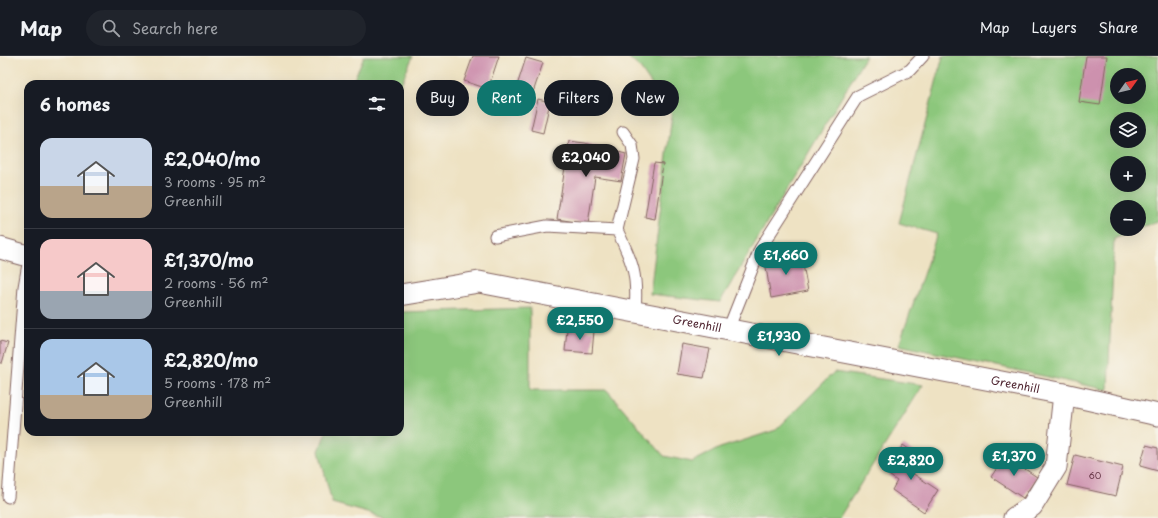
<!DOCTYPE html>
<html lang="en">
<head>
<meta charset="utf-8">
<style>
	:root { --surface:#171b24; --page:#20242c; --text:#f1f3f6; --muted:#9ea1a6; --line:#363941; --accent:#0f766e }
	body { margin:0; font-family:"Playpen Sans",sans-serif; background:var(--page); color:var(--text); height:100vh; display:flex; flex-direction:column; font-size:15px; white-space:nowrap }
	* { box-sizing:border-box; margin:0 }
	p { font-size:13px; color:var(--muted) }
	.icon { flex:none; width:22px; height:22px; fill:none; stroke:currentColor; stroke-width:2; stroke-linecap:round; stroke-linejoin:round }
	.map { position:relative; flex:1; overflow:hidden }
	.side { position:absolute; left:24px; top:24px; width:380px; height:356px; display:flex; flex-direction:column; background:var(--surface); border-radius:12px; box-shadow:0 4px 16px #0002 }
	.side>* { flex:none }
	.guide { position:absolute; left:416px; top:24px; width:380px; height:36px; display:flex; gap:8px }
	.needle { width:26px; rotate:56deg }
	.tools { position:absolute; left:1110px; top:12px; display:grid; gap:8px }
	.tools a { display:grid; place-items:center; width:36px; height:36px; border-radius:50%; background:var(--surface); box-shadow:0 4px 16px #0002; font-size:20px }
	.price { position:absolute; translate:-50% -34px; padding:0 9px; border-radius:14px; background:var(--accent); color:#fff; font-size:13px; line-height:26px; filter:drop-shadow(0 1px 2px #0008) }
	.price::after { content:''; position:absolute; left:50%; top:24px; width:12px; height:9px; margin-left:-6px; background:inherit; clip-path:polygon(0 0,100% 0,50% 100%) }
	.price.current { background:#222; color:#fff }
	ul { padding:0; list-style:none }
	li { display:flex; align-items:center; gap:12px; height:100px; padding:0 16px }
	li+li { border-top:1px solid var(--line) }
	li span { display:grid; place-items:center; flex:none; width:112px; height:80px; border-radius:12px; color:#555 }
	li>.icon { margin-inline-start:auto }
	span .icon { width:48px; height:48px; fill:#fffc; stroke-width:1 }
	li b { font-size:17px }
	h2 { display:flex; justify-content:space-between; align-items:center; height:48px; padding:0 16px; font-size:17px }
	.tag { padding:0 14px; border-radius:18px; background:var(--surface); box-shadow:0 4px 16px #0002; font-size:14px; line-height:36px }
	.tag.current { background:var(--accent); color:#fff }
	header { display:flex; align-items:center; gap:24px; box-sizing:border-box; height:56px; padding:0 20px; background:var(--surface); border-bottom:1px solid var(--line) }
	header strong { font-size:19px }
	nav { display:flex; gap:22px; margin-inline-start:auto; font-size:14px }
	.search { width:280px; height:36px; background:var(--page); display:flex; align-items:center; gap:10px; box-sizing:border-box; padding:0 14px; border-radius:22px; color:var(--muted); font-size:15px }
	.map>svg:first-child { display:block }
	.green { fill:#8cc77b; stroke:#6b7353; fill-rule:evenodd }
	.building { fill:#cd91ae }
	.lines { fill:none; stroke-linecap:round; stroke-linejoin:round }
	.lane-casing { stroke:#836360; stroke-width:13 }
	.street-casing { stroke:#836360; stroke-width:23 }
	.lane { stroke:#fff; stroke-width:11 }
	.street { stroke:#fff; stroke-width:21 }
	.labels { text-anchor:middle; stroke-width:3.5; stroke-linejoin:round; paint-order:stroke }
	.number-label { font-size:9px; fill:#6b3c4c }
	.street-label { font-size:11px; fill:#4a1f2b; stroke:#f7f3e8 }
</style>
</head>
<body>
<header>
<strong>Map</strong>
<div class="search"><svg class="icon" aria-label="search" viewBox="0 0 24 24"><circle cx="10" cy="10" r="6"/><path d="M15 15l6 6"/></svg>Search here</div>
<nav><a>Map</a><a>Layers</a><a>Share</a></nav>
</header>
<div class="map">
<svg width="1158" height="462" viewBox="0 0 1158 462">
	<rect width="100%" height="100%" fill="#f7f3e8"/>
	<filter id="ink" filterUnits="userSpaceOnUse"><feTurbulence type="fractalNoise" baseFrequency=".025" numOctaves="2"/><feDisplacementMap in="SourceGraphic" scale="8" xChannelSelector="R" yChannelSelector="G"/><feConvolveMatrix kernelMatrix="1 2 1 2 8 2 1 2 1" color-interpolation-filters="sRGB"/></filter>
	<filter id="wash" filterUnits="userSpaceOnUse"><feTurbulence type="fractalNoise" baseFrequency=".012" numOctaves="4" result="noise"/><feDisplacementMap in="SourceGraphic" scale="16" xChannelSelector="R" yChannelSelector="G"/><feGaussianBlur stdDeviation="0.9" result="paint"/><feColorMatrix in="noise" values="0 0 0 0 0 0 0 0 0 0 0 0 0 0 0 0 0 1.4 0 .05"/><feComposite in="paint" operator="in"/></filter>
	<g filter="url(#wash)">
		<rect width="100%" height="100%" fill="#eee2c3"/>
		<g class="green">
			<path d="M364,0H413L400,30V28H352Z"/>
			<path d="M627,0H866L720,246L650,238L672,58L640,12Z"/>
			<path d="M943,0H1158V165L1139,172V151H1117V173H1138L1114,183L1108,334L899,289L937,178L899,167ZM1117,19H1139V41H1117ZM1117,63H1139V85H1117ZM1117,107H1139V129H1117Z"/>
			<path d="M530,252V334H607L664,400L692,406L720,392L776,374L834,316L923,329L839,462H386L332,447L319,395L326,376H400V256Z"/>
		</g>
		<g id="blocks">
			<g class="building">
				<path d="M473,0H499L488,33L464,25Z"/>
				<path d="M1086,0H1107L1100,49L1079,46Z"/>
				<path d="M526,2L543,7L527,54L511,48Z"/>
				<path d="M538,43L550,46L543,77L531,74Z"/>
				<path d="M569,85L585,87L626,98L621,125L595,121L588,168L557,163Z"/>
				<path d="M654,107L663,108L655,163L645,161Z"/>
				<path d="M801,198L808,235L771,242L765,205Z"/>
				<path d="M567,273L594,275L592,297L565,295Z"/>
				<path d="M0,285L8,287L2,307H0Z"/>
				<path d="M682,288L710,293L704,322L677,318Z"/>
				<path d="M903,389L919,400L909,415L938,434L924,456L892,434L897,425L889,419L896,407L892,405Z"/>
				<path d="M1146,389L1158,392V415L1140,410Z"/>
				<path d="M1075,399L1123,411L1116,440L1067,429Z"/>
				<path d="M1005,400L1037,421L1023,442L991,421Z"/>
			</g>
		</g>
	</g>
	<g filter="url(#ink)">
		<use href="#blocks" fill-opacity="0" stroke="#836360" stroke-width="1"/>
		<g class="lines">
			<defs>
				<g id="lane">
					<path d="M617,174L634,103L632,89L623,76"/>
					<path d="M495,180L547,170L617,174C633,207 638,219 635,256"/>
					<path d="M728,274L760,193L858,40L910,14L923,0"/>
					<path d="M8,441L24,231L28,208"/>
				</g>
				<g id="street">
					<path d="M0,192L28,200"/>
					<path id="s1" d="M400,239L479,226L1064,338L1158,359"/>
					<path d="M1014,462L1032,450L1056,411L1064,338"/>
				</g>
			</defs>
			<use href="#lane" class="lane-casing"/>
			<use href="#street" class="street-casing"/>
			<use href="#lane" class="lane"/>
			<use href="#street" class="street"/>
		</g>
	</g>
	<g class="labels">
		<g class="number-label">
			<text x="1095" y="423">60</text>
		</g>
		<g class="street-label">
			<text dy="4" stroke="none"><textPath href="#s1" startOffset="302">Greenhill</textPath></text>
			<text dy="4" stroke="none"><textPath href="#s1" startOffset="626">Greenhill</textPath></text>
		</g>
	</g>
</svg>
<div class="tools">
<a><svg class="needle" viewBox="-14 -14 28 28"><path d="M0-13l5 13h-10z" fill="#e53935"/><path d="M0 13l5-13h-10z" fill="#9ea1a6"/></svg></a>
<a><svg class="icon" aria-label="layers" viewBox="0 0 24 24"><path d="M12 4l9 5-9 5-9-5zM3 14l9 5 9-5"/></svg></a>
<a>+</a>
<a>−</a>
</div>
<b class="price current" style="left:586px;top:122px">£2,040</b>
<b class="price" style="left:786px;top:220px">£1,660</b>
<b class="price" style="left:580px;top:285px">£2,550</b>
<b class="price" style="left:779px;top:301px">£1,930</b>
<b class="price" style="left:1014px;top:421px">£1,370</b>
<b class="price" style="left:911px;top:425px">£2,820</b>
<div class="guide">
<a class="tag">Buy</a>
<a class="tag current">Rent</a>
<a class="tag">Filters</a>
<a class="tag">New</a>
</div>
<section class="side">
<h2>6 homes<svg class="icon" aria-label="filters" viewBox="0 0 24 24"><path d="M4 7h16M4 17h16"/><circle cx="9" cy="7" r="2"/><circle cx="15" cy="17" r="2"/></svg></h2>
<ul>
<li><span style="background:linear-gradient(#c9d6e8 60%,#b9a48a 0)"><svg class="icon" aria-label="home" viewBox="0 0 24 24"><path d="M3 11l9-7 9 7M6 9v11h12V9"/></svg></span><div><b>£2,040/mo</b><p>3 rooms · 95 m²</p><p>Greenhill</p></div></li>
<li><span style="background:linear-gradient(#f6c9c9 65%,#9aa5b1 0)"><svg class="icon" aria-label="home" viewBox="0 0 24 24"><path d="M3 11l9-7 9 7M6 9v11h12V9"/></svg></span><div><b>£1,370/mo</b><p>2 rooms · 56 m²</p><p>Greenhill</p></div></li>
<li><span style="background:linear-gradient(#a9c7e8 70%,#b9a48a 0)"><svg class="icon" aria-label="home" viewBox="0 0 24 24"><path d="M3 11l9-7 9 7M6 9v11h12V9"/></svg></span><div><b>£2,820/mo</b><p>5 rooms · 178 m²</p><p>Greenhill</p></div></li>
</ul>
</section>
</div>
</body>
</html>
